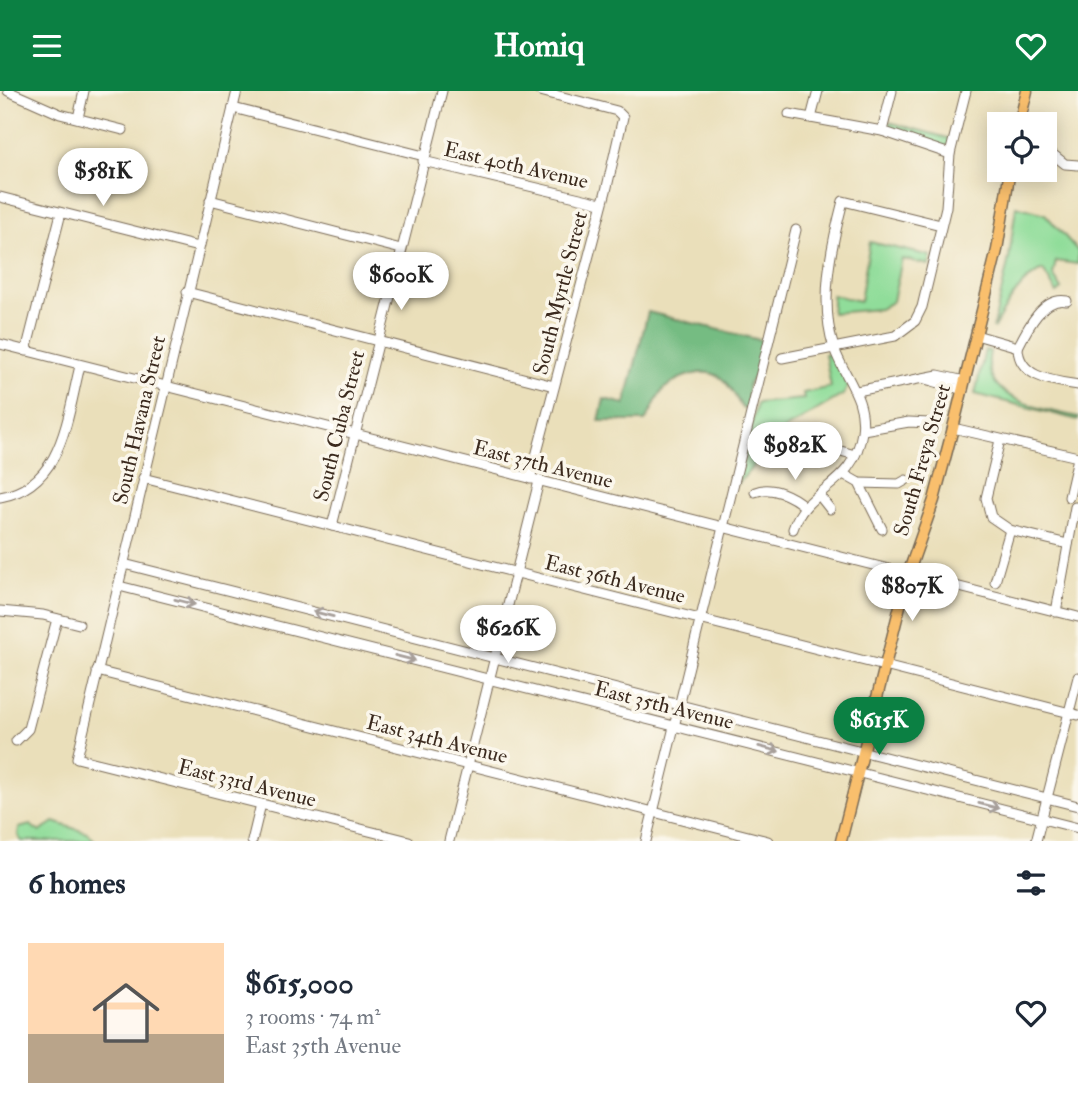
<!DOCTYPE html>
<html lang="en">
<head>
<meta charset="utf-8">
<style>
	:root { --surface:#fff; --page:#f2f2f3; --text:#1f2937; --muted:#747a83; --accent:#0b8043 }
	body { margin:0; font-family:"IM FELL Double Pica",serif; background:var(--page); color:var(--text); height:100vh; display:flex; flex-direction:column; font-size:26px; white-space:nowrap }
	* { box-sizing:border-box; margin:0 }
	p { font-size:23px; color:var(--muted) }
	.icon { flex:none; width:38px; height:38px; fill:none; stroke:currentColor; stroke-width:2; stroke-linecap:round; stroke-linejoin:round }
	.map { position:relative; height:750px; overflow:hidden }
	.panel { display:flex; flex-direction:column; background:var(--surface); flex:1 }
	.panel>* { flex:none }
	.buttons { position:absolute; left:987px; top:21px; display:grid; gap:14px }
	.buttons a { display:grid; place-items:center; width:70px; height:70px; border-radius:0px; background:var(--surface); box-shadow:0 4px 18px #0003; font-size:35px }
	.price { position:absolute; translate:-50% -60px; padding:0 16px; border-radius:24px; background:#fff; color:#222; font-size:23px; line-height:46px; filter:drop-shadow(0 2px 4px #0008) }
	.price::after { content:''; position:absolute; left:50%; top:42px; width:21px; height:16px; margin-left:-10px; background:inherit; clip-path:polygon(0 0,100% 0,50% 100%) }
	.price.on { background:var(--accent); color:#fff }
	ul { padding:0; list-style:none }
	li { display:flex; align-items:center; gap:21px; height:175px; padding:0 28px }
	li span { display:grid; place-items:center; flex:none; width:196px; height:140px; border-radius:0px; color:#555 }
	li>.icon { margin-inline-start:auto }
	span .icon { width:84px; height:84px; fill:#fffc; stroke-width:1 }
	li b { font-size:30px }
	h2 { display:flex; justify-content:space-between; align-items:center; height:84px; padding:0 28px; font-size:30px }
	header { display:flex; justify-content:space-between; align-items:center; height:91px; padding:0 28px; background:var(--accent); color:#fff; font-size:32px; font-weight:700 }
	.map>svg:first-child { display:block }
	.green { fill:#90dd9a; stroke:#66845c; stroke-width:2 }
	.forest { fill:#74bc82; stroke:#587350; stroke-width:2 }
	.lines { fill:none; stroke-linecap:round; stroke-linejoin:round }
	.minor-casing { stroke:#786955; stroke-width:11 }
	.major-casing { stroke:#786955; stroke-width:13 }
	.minor { stroke:#fff; stroke-width:9 }
	.major { stroke:#f9bf6d; stroke-width:10 }
	.oneway { stroke:#a79f9a }
	.labels { text-anchor:middle; stroke-width:7; stroke-linejoin:round; paint-order:stroke }
	.street-label { font-size:21px; fill:#3b2a1e; stroke:#fbf7ec }
</style>
</head>
<body>
<header><svg class="icon" aria-label="menu" viewBox="0 0 24 24"><path d="M4 6h16M4 12h16M4 18h16"/></svg>Homiq<svg class="icon" aria-label="heart" viewBox="0 0 24 24"><path d="M12 20l-8-8c-3-5 5-10 8-4 3-6 11-1 8 4z"/></svg></header>
<div class="map">
<svg width="1078" height="750" viewBox="0 0 1078 750">
	<rect width="100%" height="100%" fill="#fbf7ec"/>
	<filter id="ink" filterUnits="userSpaceOnUse"><feTurbulence type="fractalNoise" baseFrequency=".0143" numOctaves="2"/><feDisplacementMap in="SourceGraphic" scale="14" xChannelSelector="R" yChannelSelector="G"/><feConvolveMatrix kernelMatrix="1 2 1 2 8 2 1 2 1" color-interpolation-filters="sRGB"/></filter>
	<filter id="wash" filterUnits="userSpaceOnUse"><feTurbulence type="fractalNoise" baseFrequency=".00686" numOctaves="4" result="noise"/><feDisplacementMap in="SourceGraphic" scale="28" xChannelSelector="R" yChannelSelector="G"/><feGaussianBlur stdDeviation="1.57" result="paint"/><feColorMatrix in="noise" values="0 0 0 0 0 0 0 0 0 0 0 0 0 0 0 0 0 1.4 0 .05"/><feComposite in="paint" operator="in"/></filter>
	<g filter="url(#wash)">
		<rect width="100%" height="100%" fill="#eadfba"/>
		<g class="green">
			<path d="M889,31L951,48L949,54L943,57L889,38Z"/>
			<path d="M1016,115L1045,123L1078,160V173L1056,170L1053,184L1062,198L1057,202L1043,179C1020,188 1005,217 993,238L1009,167Z"/>
			<path d="M870,151L931,165L929,174L902,168L893,210L880,218L832,222V204L860,210Z"/>
			<path d="M985,259L990,260C979,310 1044,318 1078,326V329L975,303Z"/>
			<path d="M825,263L833,264L848,295L844,303L785,338L737,394L757,312L804,308L803,302L831,296Z"/>
			<path d="M54,731L88,742L95,750H21L18,744L19,737L30,734L40,741Z"/>
		</g>
		<path class="forest" d="M648,221L764,250L755,285L748,294V319L742,317C730,296 722,276 694,283C684,285 673,290 665,297C656,305 653,320 645,330H599L604,308L625,313Z"/>
	</g>
	<g filter="url(#ink)">
		<g class="lines">
			<defs>
				<g id="minor">
					<path d="M8,0L60,23L123,39"/>
					<path d="M237,0L77,667L409,750"/>
					<path d="M233,17L424,65"/>
					<path d="M789,23L882,40L950,63"/>
					<path d="M78,27L84,0"/>
					<path d="M811,27L818,0"/>
					<path d="M882,40L892,0"/>
					<path d="M1045,57L1065,73L1078,74"/>
					<path d="M423,70L601,112"/>
					<path d="M0,106L198,156"/>
					<path d="M210,109L401,158"/>
					<path d="M187,201L554,295"/>
					<path d="M976,244L1018,256C1018,287 1054,290 1078,294"/>
					<path d="M0,253L1078,526"/>
					<path d="M1018,256C1027,238 1043,205 1067,210"/>
					<path d="M26,260L61,122"/>
					<path d="M782,267L895,245L915,230L922,216L946,116L950,63L966,0"/>
					<path d="M925,288L963,299"/>
					<path d="M857,300L938,284L965,290"/>
					<path d="M953,337L1078,366"/>
					<path d="M863,339L909,331L929,332L932,336"/>
					<path d="M798,348L855,364"/>
					<path d="M1000,349L986,407L991,426L1010,439L1068,453"/>
					<path d="M845,384L859,392L882,438"/>
					<path d="M143,387L1078,624"/>
					<path d="M530,388L607,96L623,26L617,20L540,0"/>
					<path d="M859,392L899,393L906,389"/>
					<path d="M755,401C771,394 793,405 805,416"/>
					<path d="M819,404L830,418"/>
					<path d="M0,406C63,395 67,326 80,275"/>
					<path d="M1069,406L1078,367"/>
					<path d="M332,435L442,0"/>
					<path d="M793,438C807,395 854,397 862,341C867,308 844,286 834,257C819,211 831,156 843,110L941,134"/>
					<path d="M124,473L1078,715"/>
					<path d="M995,491L1010,439"/>
					<path d="M119,495L1078,737"/>
					<path d="M0,520L43,524L79,533"/>
					<path d="M1056,521L1075,416"/>
					<path d="M97,580L768,750"/>
					<path d="M16,650L28,638L57,528"/>
					<path d="M252,750L261,713"/>
					<path d="M449,750L539,390"/>
					<path d="M646,750L796,139"/>
					<path d="M1036,750L1078,586"/>
				</g>
				<g id="major">
					<path d="M1019,33L1027,0"/>
					<path d="M841,750L908,483L934,409L953,337L997,159L1010,79"/>
				</g>
			</defs>
			<use href="#minor" class="minor-casing"/>
			<use href="#major" class="major-casing"/>
			<use href="#minor" class="minor"/>
			<use href="#major" class="major"/>
		</g>
		<defs><path id="oneway-shaft" d="M-6 0H5M1.5-3L5.5 0L1.5 3" fill="none" stroke-width="1.6" stroke-linecap="round" stroke-linejoin="round" transform="scale(1.75)"/></defs>
		<g class="oneway">
			<use href="#oneway-shaft" transform="translate(185 511) rotate(14)"/>
			<use href="#oneway-shaft" transform="translate(323 523) rotate(-166)"/>
			<use href="#oneway-shaft" transform="translate(405 567) rotate(14)"/>
			<use href="#oneway-shaft" transform="translate(769 658) rotate(14)"/>
			<use href="#oneway-shaft" transform="translate(989 715) rotate(14)"/>
		</g>
	</g>
	<g class="labels">
		<g class="street-label">
			<text transform="translate(516 74) rotate(13)" y="7">East 40th Avenue</text>
			<text transform="translate(560 202) rotate(-76)" y="7">South Myrtle Street</text>
			<text transform="translate(139 329) rotate(-77)" y="7">South Havana Street</text>
			<text transform="translate(339 335) rotate(-76)" y="7">South Cuba Street</text>
			<text transform="translate(922 369) rotate(-74)" y="7">South Freya Street</text>
			<text transform="translate(543 373) rotate(14)" y="7">East 37th Avenue</text>
			<text transform="translate(615 488) rotate(14)" y="7">East 36th Avenue</text>
			<text transform="translate(664 614) rotate(14)" y="7">East 35th Avenue</text>
			<text transform="translate(437 648) rotate(14)" y="7">East 34th Avenue</text>
			<text transform="translate(247 692) rotate(14)" y="7">East 33rd Avenue</text>
		</g>
	</g>
</svg>
<div class="buttons">
<a><svg class="icon" aria-label="locate" viewBox="0 0 24 24"><circle cx="12" cy="12" r="6"/><path d="M12 2v4M12 18v4M2 12h4M18 12h4"/></svg></a>
</div>
<b class="price" style="left:103px;top:117px">$581K</b>
<b class="price" style="left:401px;top:221px">$600K</b>
<b class="price" style="left:795px;top:391px">$982K</b>
<b class="price" style="left:912px;top:532px">$807K</b>
<b class="price" style="left:508px;top:574px">$626K</b>
<b class="price on" style="left:879px;top:666px">$615K</b>
</div>
<section class="panel">
<h2>6 homes<svg class="icon" aria-label="filters" viewBox="0 0 24 24"><path d="M4 7h16M4 17h16"/><circle cx="9" cy="7" r="2"/><circle cx="15" cy="17" r="2"/></svg></h2>
<ul>
<li><span style="background:linear-gradient(#ffd9b3 65%,#b9a48a 0)"><svg class="icon" aria-label="home" viewBox="0 0 24 24"><path d="M3 11l9-7 9 7M6 9v11h12V9"/></svg></span><div><b>$615,000</b><p>3 rooms · 74 m²</p><p>East 35th Avenue</p></div><svg class="icon" aria-label="heart" viewBox="0 0 24 24"><path d="M12 20l-8-8c-3-5 5-10 8-4 3-6 11-1 8 4z"/></svg></li>
</ul>
</section>
</body>
</html>
